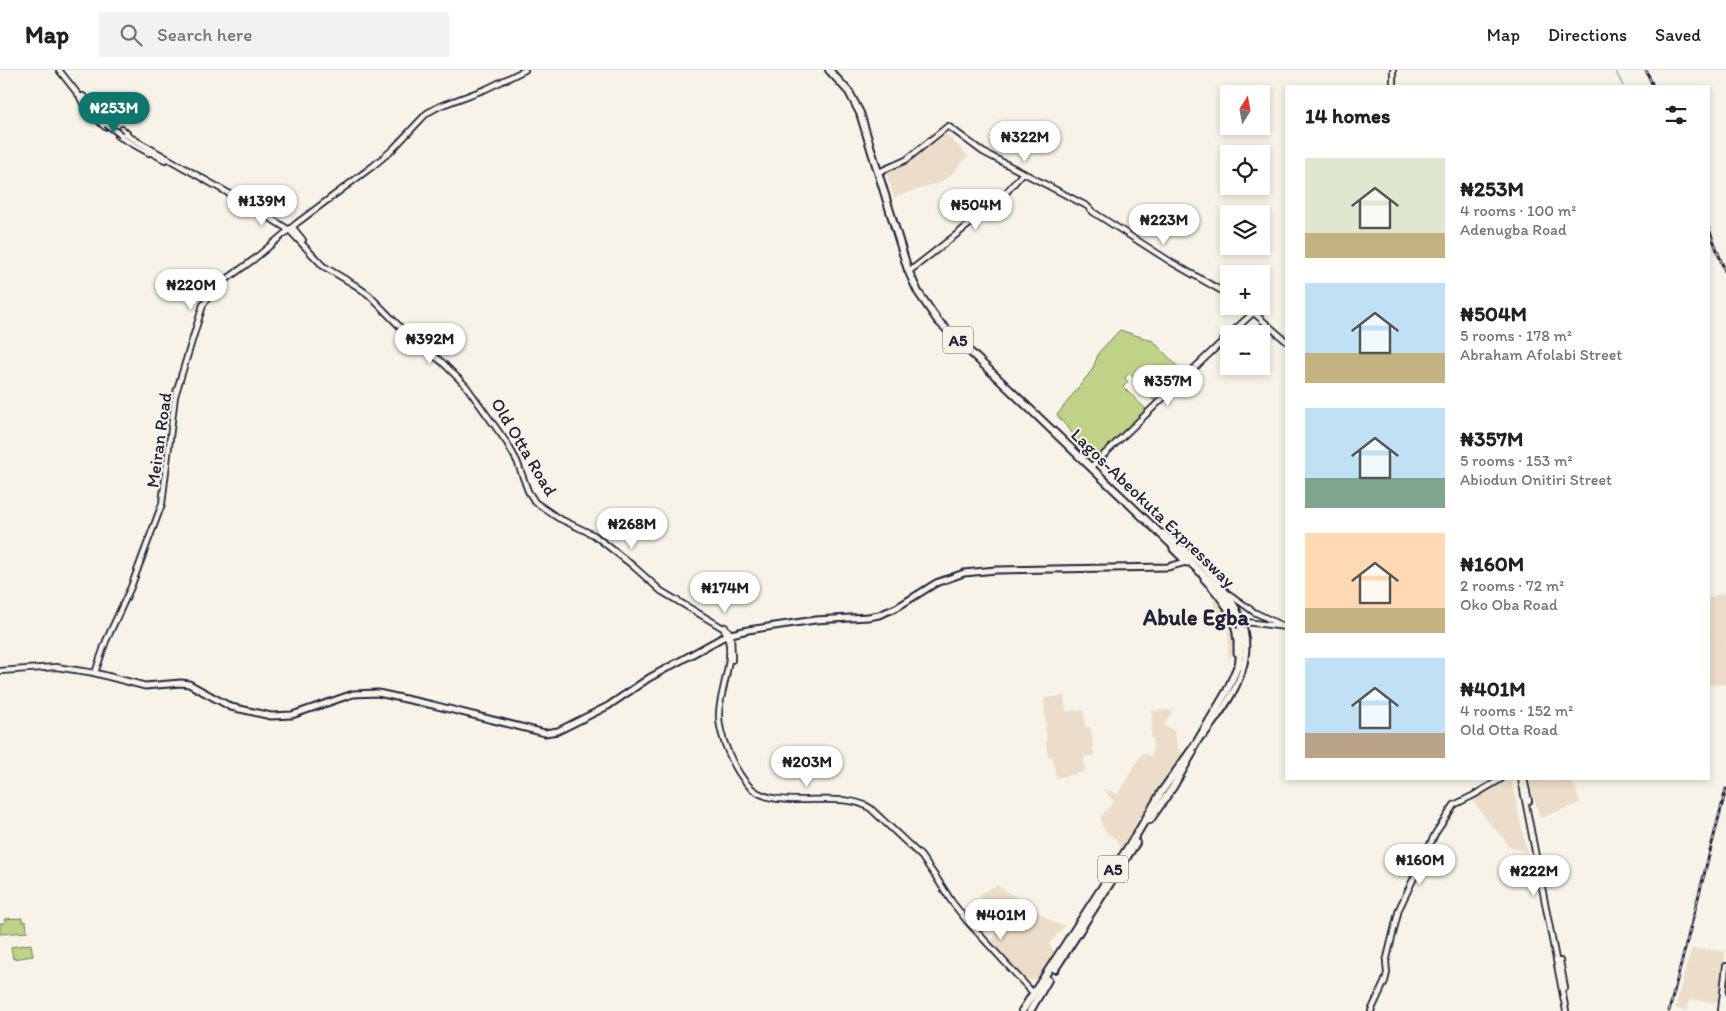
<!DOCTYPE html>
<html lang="en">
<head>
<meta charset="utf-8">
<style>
	:root { --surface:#fff; --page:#f2f2f2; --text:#202124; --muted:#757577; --line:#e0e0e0; --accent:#0f766e }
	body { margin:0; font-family:Itim,sans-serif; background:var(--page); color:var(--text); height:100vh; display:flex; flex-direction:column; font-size:19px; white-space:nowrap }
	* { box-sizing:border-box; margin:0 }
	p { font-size:16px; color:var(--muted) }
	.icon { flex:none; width:28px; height:28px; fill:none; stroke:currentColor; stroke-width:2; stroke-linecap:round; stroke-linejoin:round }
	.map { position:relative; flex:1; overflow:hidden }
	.side { position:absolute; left:1285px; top:15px; width:425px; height:695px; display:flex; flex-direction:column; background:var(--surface); border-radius:0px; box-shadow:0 2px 8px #0003 }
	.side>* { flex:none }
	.needle { width:32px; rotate:11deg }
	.buttons { position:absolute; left:1220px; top:15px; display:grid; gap:10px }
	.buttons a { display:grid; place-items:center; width:50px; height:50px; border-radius:0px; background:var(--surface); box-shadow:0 2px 8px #0003; font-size:25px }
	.price { position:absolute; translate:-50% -42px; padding:0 11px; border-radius:18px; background:#fff; color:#222; font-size:16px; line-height:32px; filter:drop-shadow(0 1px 2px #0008) }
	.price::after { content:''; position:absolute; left:50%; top:30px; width:15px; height:11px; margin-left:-8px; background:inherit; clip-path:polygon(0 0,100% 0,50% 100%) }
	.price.on { background:var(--accent); color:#fff }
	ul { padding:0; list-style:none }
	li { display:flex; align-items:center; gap:15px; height:125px; padding:0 20px }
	li span { display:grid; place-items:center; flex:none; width:140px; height:100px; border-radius:0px; color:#555 }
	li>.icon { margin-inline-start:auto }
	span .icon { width:60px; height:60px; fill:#fffc; stroke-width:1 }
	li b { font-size:21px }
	h2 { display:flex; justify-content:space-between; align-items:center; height:60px; padding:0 20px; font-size:21px }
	header { display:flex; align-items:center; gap:30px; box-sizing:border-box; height:70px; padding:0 25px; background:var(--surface); border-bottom:1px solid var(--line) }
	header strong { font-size:24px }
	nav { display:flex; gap:28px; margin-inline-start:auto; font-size:18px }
	.search { width:350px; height:45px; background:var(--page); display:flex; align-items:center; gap:12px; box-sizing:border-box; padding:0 18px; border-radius:0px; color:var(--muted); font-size:19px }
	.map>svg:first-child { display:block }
	.built { fill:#ecddca }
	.green { fill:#bfd287; stroke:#707a61 }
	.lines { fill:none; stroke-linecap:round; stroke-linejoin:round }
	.stream { stroke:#5a8c99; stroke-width:1 }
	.secondary-casing { stroke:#22223b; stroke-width:8 }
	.primary-casing { stroke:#22223b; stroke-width:9 }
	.highway-casing { stroke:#22223b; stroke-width:10 }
	.secondary { stroke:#f7f3e8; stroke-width:4.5 }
	.primary { stroke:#f7f3e8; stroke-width:5 }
	.highway { stroke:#f7f3e8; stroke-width:6 }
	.rail-casing { stroke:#22223b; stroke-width:3 }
	.rail { stroke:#f7f3e8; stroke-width:1; stroke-dasharray:4; stroke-linecap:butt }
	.secondary-bridge-casing { stroke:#22223b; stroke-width:8; stroke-linecap:butt }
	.highway-bridge-casing { stroke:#22223b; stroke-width:10; stroke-linecap:butt }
	.secondary-bridge { stroke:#f7f3e8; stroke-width:4.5 }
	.highway-bridge { stroke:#f7f3e8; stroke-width:6 }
	.labels { text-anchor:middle; stroke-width:4; stroke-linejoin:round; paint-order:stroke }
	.shield { fill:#f7f3e8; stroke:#62616f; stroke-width:1 }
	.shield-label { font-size:16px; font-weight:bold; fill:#22223b }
	.street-label { font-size:18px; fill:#22223b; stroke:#f7f3e8 }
	.district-label { font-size:22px; font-weight:bold; fill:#22223b; stroke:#f7f3e8 }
</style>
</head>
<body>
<header>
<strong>Map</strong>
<div class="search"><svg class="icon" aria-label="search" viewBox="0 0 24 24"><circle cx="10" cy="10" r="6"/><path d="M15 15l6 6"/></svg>Search here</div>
<nav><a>Map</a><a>Directions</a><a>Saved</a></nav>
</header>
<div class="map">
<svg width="1726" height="941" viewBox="0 0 1726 941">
	<rect width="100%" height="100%" fill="#f7f3e8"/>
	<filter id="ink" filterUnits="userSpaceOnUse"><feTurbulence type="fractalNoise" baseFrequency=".02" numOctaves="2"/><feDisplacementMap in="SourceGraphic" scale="10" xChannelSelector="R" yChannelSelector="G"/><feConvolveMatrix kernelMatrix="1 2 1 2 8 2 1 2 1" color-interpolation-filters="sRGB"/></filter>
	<g filter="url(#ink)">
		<g class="built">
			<path d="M945,63L968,86L950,106L941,112L894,127L885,100L911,90Z"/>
			<path d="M1726,522V614L1709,615V528Z"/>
			<path d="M1214,524L1222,534L1228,549L1232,568V583L1228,592V556L1214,537Z"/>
			<path d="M1064,626L1066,641L1084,640L1085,657L1091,658L1094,686L1084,687L1085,702L1056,708L1052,686H1047L1044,628Z"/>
			<path d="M1169,640L1172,642L1164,655L1174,661L1178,679L1185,685L1173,696L1161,714L1152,734L1129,773L1121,779L1116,769L1106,762L1101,754V746L1114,732L1103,719L1118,724L1142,683L1152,686L1153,669L1151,668L1152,641Z"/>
			<path d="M1499,709H1511L1527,782L1507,776L1505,770L1490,754L1471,728Z"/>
			<path d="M1528,709H1572L1580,733L1540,748Z"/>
			<path d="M997,815L1053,852L1065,856L1049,874L1057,886L1042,908L1021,912L986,876L1003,856L987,841L979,824Z"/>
			<path d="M1691,879L1725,881L1720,934L1697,930H1690L1687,941L1675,938Z"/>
		</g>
		<g class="green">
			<path d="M1120,260L1153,271L1186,305L1157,334L1129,303L1125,308L1128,312L1123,317L1149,342L1097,393L1057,345L1092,300L1099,282Z"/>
			<path d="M22,848V852L26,851L27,862L0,864V853H5L4,849Z"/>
			<path d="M31,874L33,886L13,889L11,877Z"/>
		</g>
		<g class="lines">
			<path class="stream" d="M1615,0L1623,16"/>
			<defs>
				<g id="secondary">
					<path d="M59,0L81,28"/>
					<path d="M1393,0V16"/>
					<path d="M80,27C83,38 97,49 105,57L111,51L83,26"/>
					<path d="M123,63L251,136L289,160"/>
					<path d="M127,63L122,59L118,66L149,83"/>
					<path d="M148,81L165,90"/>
					<path d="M881,101L906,90L948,56L983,82L1087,136L1093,142L1171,192L1229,225"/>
					<path d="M294,159L303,170"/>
					<path d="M290,161L323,196L355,215L369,225L404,261L443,293L466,316L507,373L517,391L528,421L535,432L558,448L594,465L632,495L661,521L723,558C739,580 720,619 719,643C718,665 734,700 749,716C776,744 838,718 870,738L921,786L936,807L952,832L967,851L1034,924"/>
					<path d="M911,200L998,132L1023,103"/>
					<path d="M1246,236L1286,271"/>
					<path d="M1230,264L1254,242"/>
					<path d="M1093,395L1229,265"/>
					<path d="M1229,524L1254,542L1283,556"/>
					<path d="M1238,551L1286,557"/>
					<path d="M725,557L731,564L732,590"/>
					<path d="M0,601L56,597L95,603L106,571L131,517L162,434L175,326L203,235L216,217L253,190L297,153L373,96L392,80L427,43L440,36L486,19L525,0"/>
					<path d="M1521,709L1566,941"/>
					<path d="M1524,709L1529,731"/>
					<path d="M1560,891L1565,918"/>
					<path d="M1371,941L1385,911L1387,903L1386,892L1399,839L1435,764L1454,735L1474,725L1501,709"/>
					<path d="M1721,941L1726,896"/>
					<path d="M1724,941L1726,927"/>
				</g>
				<g id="primary">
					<path d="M1163,463C1209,499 1269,547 1237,614C1229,632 1216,649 1204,665"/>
					<path d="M1173,479L1187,493"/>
					<path d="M1204,509C1225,531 1239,550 1237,583"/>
					<path d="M95,603L145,616L181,613L189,614L231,637L271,646L292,645L353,624L378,623L433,635L545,663L558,661L608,636L649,608L727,565L748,560L815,550L868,547L879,545L896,538L936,513L964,503L996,500L1168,497L1186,492"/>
				</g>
				<g id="highway">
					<path d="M829,0L849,22L860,43L908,200L918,222L938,251L1217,518L1228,532L1235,546"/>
					<path d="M1150,750L1173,717L1193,682"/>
					<path d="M1055,899L1136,773"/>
					<path d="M1022,941L1138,762L1162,721L1195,675L1227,621L1239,593L1241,574L1239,559"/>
					<path d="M1030,941L1048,910"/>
				</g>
			</defs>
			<use href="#secondary" class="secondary-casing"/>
			<use href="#primary" class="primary-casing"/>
			<use href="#highway" class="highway-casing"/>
			<use href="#secondary" class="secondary"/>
			<use href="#primary" class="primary"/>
			<use href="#highway" class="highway"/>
			<defs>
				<g id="rail">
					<path d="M1646,0L1653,16"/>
					<path d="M1709,159L1726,204"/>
					<path d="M1669,941L1726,719"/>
				</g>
			</defs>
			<use href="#rail" class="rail-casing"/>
			<use href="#rail" class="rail"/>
			<defs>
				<path id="secondary-bridge" d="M106,54L121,65"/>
				<path id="highway-bridge" d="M1238,545L1241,558"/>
			</defs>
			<use href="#secondary-bridge" class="secondary-bridge-casing"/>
			<use href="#highway-bridge" class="highway-bridge-casing"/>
			<use href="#secondary-bridge" class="secondary-bridge"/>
			<use href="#highway-bridge" class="highway-bridge"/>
		</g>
	</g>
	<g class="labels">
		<g class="shield">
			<rect x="943" y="256.5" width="30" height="27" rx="4"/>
			<rect x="1098" y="785.5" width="30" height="27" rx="4"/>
		</g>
		<g class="shield-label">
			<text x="958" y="276">A5</text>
			<text x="1113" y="805">A5</text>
		</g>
		<g class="street-label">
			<text transform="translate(159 370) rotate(-82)" y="6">Meiran Road</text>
			<text transform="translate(524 377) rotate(59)" y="6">Old Otta Road</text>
			<text transform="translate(1153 438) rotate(44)" y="6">Lagos-Abeokuta Expressway</text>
		</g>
		<g class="district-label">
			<text x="1196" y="555">Abule Egba</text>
		</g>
	</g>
</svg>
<div class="buttons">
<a><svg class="needle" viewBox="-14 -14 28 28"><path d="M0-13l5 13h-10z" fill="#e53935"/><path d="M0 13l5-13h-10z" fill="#757577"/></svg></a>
<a><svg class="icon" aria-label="locate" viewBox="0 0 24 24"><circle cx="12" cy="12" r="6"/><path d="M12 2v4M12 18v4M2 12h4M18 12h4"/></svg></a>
<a><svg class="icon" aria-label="layers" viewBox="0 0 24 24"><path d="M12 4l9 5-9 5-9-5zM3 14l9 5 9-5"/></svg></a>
<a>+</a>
<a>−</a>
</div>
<b class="price on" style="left:114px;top:64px">₦253M</b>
<b class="price" style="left:1025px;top:93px">₦322M</b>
<b class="price" style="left:262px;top:157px">₦139M</b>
<b class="price" style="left:976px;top:161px">₦504M</b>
<b class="price" style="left:1164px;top:176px">₦223M</b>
<b class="price" style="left:191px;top:241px">₦220M</b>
<b class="price" style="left:430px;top:295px">₦392M</b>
<b class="price" style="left:1168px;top:337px">₦357M</b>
<b class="price" style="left:632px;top:480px">₦268M</b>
<b class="price" style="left:725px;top:544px">₦174M</b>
<b class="price" style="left:807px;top:718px">₦203M</b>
<b class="price" style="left:1420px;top:816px">₦160M</b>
<b class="price" style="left:1534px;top:827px">₦222M</b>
<b class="price" style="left:1001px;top:871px">₦401M</b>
<section class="side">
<h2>14 homes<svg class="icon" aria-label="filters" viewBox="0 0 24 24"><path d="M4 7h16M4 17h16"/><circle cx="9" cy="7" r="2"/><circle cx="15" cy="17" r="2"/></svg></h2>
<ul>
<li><span style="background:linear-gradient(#dfe7d0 75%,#c2b280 0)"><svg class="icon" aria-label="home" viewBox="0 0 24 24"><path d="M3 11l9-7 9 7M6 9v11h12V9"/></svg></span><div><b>₦253M</b><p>4 rooms · 100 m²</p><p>Adenugba Road</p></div></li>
<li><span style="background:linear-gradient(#bfe0f5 70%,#c2b280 0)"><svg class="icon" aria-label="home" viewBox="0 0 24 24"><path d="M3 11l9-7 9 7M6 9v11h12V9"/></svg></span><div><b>₦504M</b><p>5 rooms · 178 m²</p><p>Abraham Afolabi Street</p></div></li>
<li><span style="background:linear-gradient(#bfe0f5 70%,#7fa58c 0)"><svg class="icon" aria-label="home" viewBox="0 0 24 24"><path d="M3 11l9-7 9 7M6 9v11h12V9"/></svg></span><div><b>₦357M</b><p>5 rooms · 153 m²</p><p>Abiodun Onitiri Street</p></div></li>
<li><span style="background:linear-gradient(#ffd9b3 75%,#c2b280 0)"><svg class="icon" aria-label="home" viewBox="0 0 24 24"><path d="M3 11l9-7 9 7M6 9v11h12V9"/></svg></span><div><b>₦160M</b><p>2 rooms · 72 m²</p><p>Oko Oba Road</p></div></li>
<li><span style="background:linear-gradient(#bfe0f5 75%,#b9a48a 0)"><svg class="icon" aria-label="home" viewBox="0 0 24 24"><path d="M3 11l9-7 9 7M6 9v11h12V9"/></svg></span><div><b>₦401M</b><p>4 rooms · 152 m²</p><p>Old Otta Road</p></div></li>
</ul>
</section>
</div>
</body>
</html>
